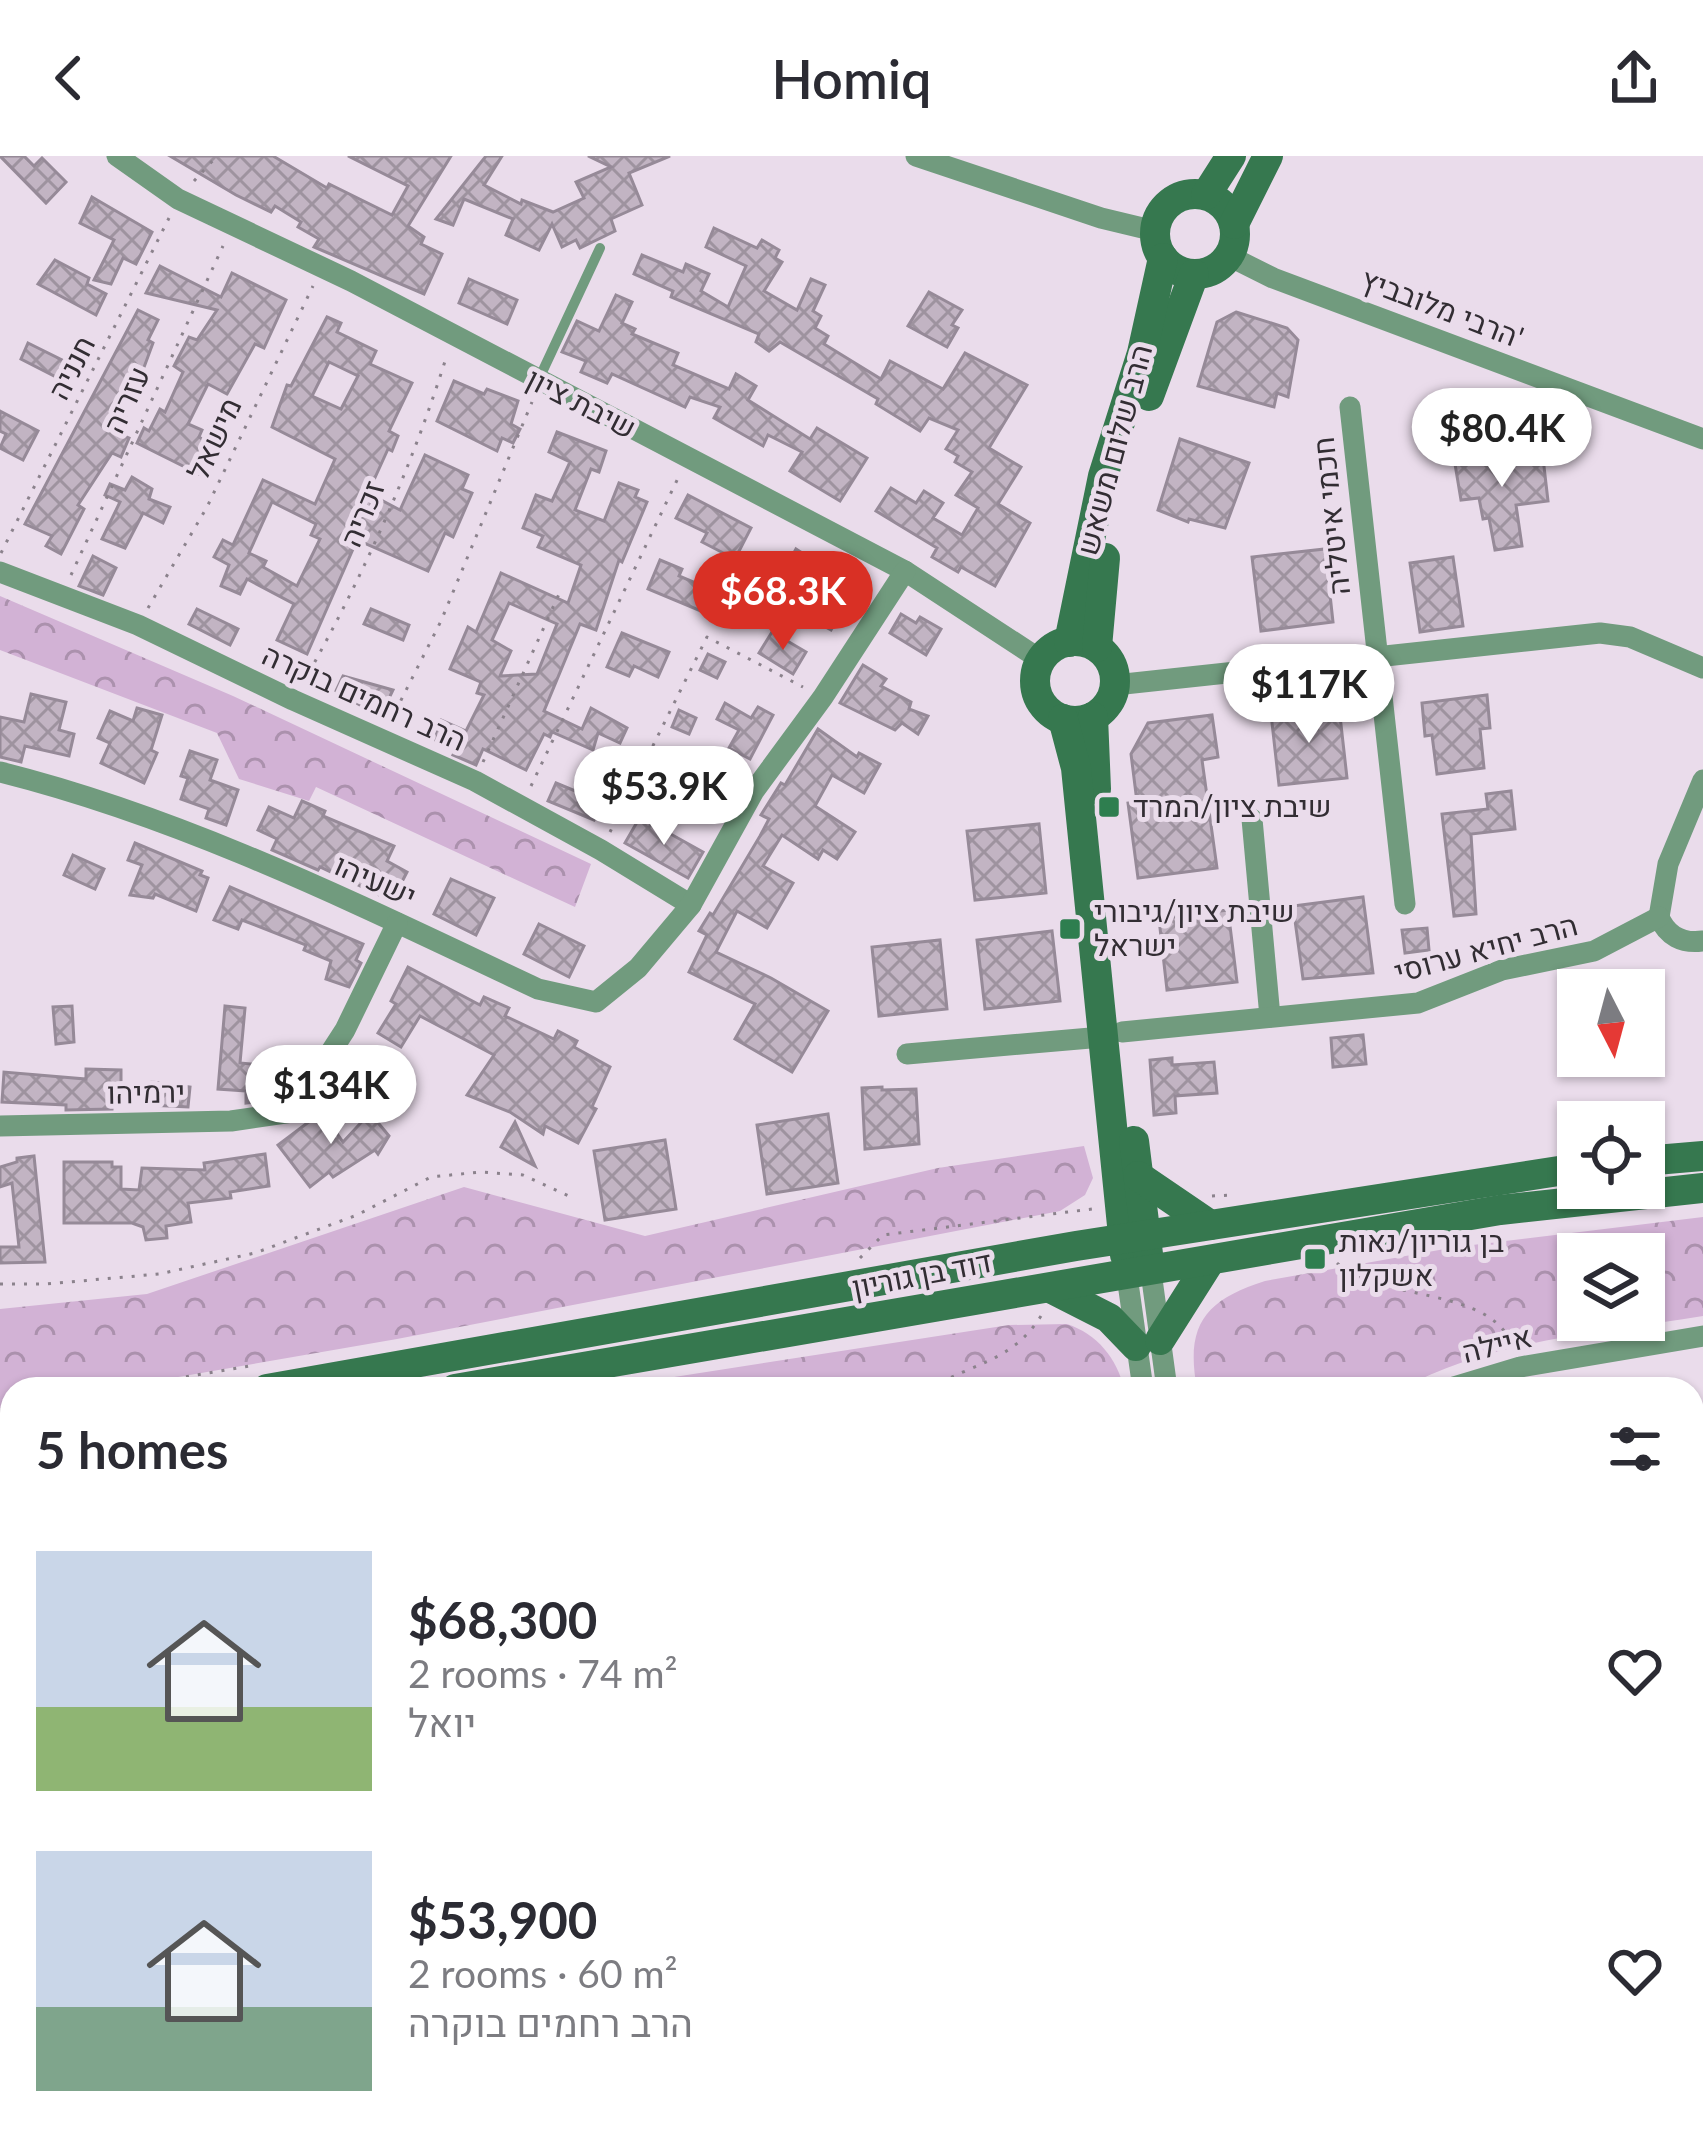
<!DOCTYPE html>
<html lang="en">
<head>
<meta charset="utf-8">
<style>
	:root { --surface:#fff; --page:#f2f2f3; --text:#2b2b33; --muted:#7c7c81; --accent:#d93025 }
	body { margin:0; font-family:Lato,Heebo,sans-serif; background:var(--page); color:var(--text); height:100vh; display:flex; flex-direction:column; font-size:45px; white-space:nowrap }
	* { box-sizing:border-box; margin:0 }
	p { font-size:39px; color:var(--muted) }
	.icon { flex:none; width:66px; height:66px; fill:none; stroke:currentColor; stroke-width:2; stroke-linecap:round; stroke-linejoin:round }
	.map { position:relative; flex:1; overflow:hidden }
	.details { position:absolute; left:0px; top:1221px; width:1704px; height:768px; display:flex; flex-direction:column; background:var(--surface); border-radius:36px 36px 0 0; box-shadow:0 3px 9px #0004 }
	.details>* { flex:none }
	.needle { width:78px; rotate:174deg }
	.fabs { position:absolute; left:1557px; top:813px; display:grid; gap:24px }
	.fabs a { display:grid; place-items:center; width:108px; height:108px; border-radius:0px; background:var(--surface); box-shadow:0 3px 9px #0004; font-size:60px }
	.price { position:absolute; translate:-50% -102px; padding:0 27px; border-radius:42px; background:#fff; color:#222; font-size:39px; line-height:78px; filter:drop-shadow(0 3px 6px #0008) }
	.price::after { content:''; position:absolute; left:50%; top:72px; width:36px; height:27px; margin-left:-18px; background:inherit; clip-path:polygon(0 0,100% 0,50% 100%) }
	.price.on { background:var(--accent); color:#fff }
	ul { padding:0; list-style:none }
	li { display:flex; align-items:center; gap:36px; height:300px; padding:0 36px }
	li span { display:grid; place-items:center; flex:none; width:336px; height:240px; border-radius:0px; color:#555 }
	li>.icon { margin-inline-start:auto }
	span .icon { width:144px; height:144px; fill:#fffc; stroke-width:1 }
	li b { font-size:51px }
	h2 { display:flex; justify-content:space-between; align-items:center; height:144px; padding:0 36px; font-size:51px }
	header { display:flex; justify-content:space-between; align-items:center; height:156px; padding:0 36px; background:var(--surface); font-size:54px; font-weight:600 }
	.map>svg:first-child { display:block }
	.forest { fill:url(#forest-crowns); fill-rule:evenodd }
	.building { fill:url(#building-cross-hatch); stroke:#968a98; stroke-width:3; fill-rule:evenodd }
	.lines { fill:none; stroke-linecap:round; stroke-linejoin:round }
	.path { stroke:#8b828c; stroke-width:3; stroke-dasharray:3 9; stroke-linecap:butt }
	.lane { stroke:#719b7e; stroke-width:10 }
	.street { stroke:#719b7e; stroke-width:21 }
	.secondary { stroke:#36784f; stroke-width:30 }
	.poi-dot { fill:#2e7e4f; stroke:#eadceb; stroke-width:4.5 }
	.labels { text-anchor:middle; stroke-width:10; stroke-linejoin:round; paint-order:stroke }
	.street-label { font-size:30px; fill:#322d33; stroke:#eadceb }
	.poi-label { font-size:30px; fill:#322d33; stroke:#eadceb; text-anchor:start }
</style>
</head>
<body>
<header><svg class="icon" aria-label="back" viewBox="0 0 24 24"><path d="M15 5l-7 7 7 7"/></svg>Homiq<svg class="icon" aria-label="share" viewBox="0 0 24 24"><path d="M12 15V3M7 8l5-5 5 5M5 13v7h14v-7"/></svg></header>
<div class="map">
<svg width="1703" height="1989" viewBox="0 0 1703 1989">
	<defs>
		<pattern id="forest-crowns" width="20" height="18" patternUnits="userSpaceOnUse" patternTransform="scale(3)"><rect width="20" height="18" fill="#d2b2d5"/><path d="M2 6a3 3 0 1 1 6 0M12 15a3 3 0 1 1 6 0" fill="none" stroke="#ab91ad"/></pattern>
		<pattern id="building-cross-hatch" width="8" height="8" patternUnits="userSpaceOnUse" patternTransform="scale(3)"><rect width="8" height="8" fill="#c2b4c3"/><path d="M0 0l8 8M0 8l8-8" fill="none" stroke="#9e939f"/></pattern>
	</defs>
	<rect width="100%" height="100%" fill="#eadceb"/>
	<g class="forest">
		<path d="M0,440L233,540L591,708L575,751L316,631L309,645L239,623L217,577L0,494Z"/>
		<path d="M1084,990L1093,1022L1085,1039L1060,1055L397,1183L109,1233H12V1250L0,1252V1153L147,1138L464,1031L645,1080L938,1012Z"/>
		<path d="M1703,1061V1160C1602,1177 1492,1183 1401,1233H1197C1185,1169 1205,1144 1265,1125L1456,1091ZM1644,1098V1164H1578V1098Z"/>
		<path d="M1067,1168C1097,1178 1117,1202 1124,1233H597L1009,1169Z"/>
		<path d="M12,1335V1442L0,1444V1337Z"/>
		<path d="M1703,1516V1666L1692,1668V1518Z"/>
	</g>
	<g class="building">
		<path d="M0,0H24L34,10L42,2L66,26L46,47Z"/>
		<path d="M170,0H273L327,32L329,28L392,59L408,30L348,0H451L408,70L424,81L421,88L442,98L424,138L314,91L319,83L298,71L301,66L275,50L271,56L236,39Z"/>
		<path d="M486,0H502L484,29L521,48L522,44L553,56L584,42L576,26L611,11L588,0H670L629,17L642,49L611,63L615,75L580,92L576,84L562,91L552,68L539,94L506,79L513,63L464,43L453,69L436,63Z"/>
		<path d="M92,41L152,76L136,108L123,102L111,128L94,124L114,84L80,67Z"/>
		<path d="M714,72L757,92L762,84L779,94L775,102L782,106L764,135L797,154L811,123L825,129L813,155L821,160L815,172L828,180L824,188L881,223L890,205L943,233L965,197L1027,229L989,292L1021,311L998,348L1030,367L995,430L961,411L958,416L932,401L937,392L876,355L891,332L916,347L924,335L943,347L933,362L962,379L978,352L956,339L972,316L955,306L958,300L946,293L958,274L929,262L920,275L876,248L878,243L780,186L769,195L756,186L759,178L671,141L673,135L634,118L642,99L683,116L686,108L709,118L701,135L728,151L746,110L706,91Z"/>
		<path d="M55,104L89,122L87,128L106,138L96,159L38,128Z"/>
		<path d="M160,110L221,141L232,117L286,144L264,192L255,188L227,238L208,228L188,268L202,274L199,281L219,294L205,321L137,287L144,272L149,275L160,253L165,256L183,216L174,210L189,181L197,184L217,154L146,137Z"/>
		<path d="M469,123L517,144L507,168L459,147Z"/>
		<path d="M929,136L962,154L952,169L958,172L947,191L908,170Z"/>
		<path d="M616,139L632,146L622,167L635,173L632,178L678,197L673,209L729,233L736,218L756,230L748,244L810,283L817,272L867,302L840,345L790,315L802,296L768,279L763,290L714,262L720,251L690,241L685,251L612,218L607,227L581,216L586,205L562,196L577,165L599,175Z"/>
		<path d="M138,154L158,164L148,184L153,187L143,214L133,209L112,253L126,261L120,278L129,282L121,301L112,297L78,349L84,353L61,398L46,390L52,380L25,368Z"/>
		<path d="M1236,156L1287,172L1298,184L1288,241L1277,237L1274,251L1198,230L1217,166Z"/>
		<path d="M327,161L341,167L337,176L376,195L370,208L412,227L389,275L398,280L392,295L388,293L368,337L400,354L425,299L468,319L462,333L472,337L453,381L445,377L428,415L357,384L307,498L277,484L294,448L247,423L240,438L221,430L229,409L214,401L223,384L233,389L263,324L315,348L335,303L272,271L287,229L291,230ZM329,206L358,220L341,253L312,240ZM272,346L316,368L311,379L320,383L297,430L263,411L266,405L249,397Z"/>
		<path d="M28,187L64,205L56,221L21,203Z"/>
		<path d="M454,225L484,238L487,233L518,245L511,268L520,273L513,287L502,282L497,295L437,265Z"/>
		<path d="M0,255L38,275L23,304L0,292L6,278L0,275Z"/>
		<path d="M557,276L606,295L599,316L591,313L575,354L604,365L619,327L638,334L635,341L647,346L622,406L619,404L596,474L580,468L544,555L582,573L591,552L627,572L620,587L598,577L593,594L552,576L550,581L544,578L526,614L483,593L476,609L453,599L456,593L433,583L441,564L466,575L484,539L477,537L481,526L450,513L468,471L476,476L501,417L568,447L581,409L538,391L543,380L523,372L536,339L552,345L570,306L549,296ZM509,447L557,468L537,518L500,520L511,495L492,484Z"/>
		<path d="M1180,283L1249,307L1225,372L1189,363L1188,366L1158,354Z"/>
		<path d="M1507,293L1509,306L1543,302L1548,345L1516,349L1522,390L1495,394L1489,362L1483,363L1479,342L1461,344L1454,302Z"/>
		<path d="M132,321L152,333L149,343L170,351L163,367L143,357L125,392L102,383L120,346L105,339L110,328L125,334Z"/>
		<path d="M688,339L751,372L735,403L702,386L707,377L676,362Z"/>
		<path d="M796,393L855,431L831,474L806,460L816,444L788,428L791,422L783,417Z"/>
		<path d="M1325,393L1333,466L1261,475L1252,401Z"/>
		<path d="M93,400L116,412L103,439L79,430Z"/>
		<path d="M1453,401L1463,470L1420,476L1410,407Z"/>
		<path d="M660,404L682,413L679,420L736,444L725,465L648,433Z"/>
		<path d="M197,453L238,473L230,489L189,468Z"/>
		<path d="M371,453L409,469L403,484L364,468Z"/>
		<path d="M901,458L916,467L920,461L941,473L926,499L890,477Z"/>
		<path d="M772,476L806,496L793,518L759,497Z"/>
		<path d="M622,477L669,496L658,521L634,510L629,520L607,511Z"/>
		<path d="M708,498L725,506L717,522L700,514Z"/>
		<path d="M863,509L886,523L881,530L911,546L909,553L928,560L918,578L902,567L895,574L840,547Z"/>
		<path d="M343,520L393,534L380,561L336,535Z"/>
		<path d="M31,538L66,546L59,574L74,578L69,600L25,590L21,606L0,601V561L24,566Z"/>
		<path d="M1487,539L1490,572L1480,573L1484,612L1437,618L1432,579L1425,580L1422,547Z"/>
		<path d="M725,547L751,562L758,551L773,559L750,603L729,592L739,574L717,563Z"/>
		<path d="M1339,551L1347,622L1279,629L1271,558Z"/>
		<path d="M137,552L162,559L151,594L157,597L144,627L101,607L110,587L98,582L110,555L133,565Z"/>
		<path d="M679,554L696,562L689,578L672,571Z"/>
		<path d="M1212,559L1218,601L1202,604L1217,712L1138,722L1128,647L1137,646L1131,598L1148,567Z"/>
		<path d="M818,573L857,601L859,597L880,608L864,637L832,619L815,650L855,676L837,703L823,694L818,703L782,679L763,710L793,727L767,772L737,755L716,796L771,822L828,855L792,916L735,883L755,848L689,816L707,779L699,775L710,757L713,759L760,680L769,663L761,659L781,627L785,629Z"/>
		<path d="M190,595L217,604L210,624L238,634L226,669L206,662L209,653L181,643L188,622L181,620Z"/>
		<path d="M673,602L720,633L711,647L694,636L686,648L656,628Z"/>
		<path d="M556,627L602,646L594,664L548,645Z"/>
		<path d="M1511,635L1515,673L1471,678L1476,758L1454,760L1442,658L1488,653L1486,638Z"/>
		<path d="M302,645L325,655L323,660L394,690L387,705L407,716L392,745L320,711L318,714L272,694L277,683L258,674L269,651L294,662Z"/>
		<path d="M640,661L703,696L688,722L625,687Z"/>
		<path d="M1039,668L1046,737L975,744L967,675Z"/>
		<path d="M135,687L202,715L200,719L208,722L196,755L155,738L153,742L130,739L142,709L128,704Z"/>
		<path d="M73,699L104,713L95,733L64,719Z"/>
		<path d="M451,723L494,742L476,779L434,758Z"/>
		<path d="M230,731L363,788L356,804L361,807L349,831L326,823L331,805L304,794L306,789L242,764L238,773L214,764Z"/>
		<path d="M1363,741L1373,817L1303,823L1293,750Z"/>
		<path d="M1228,754L1237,826L1167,834L1159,763Z"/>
		<path d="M539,768L584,790L569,821L524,798Z"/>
		<path d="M1427,772L1429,794L1405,797L1402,774Z"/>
		<path d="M1052,775L1060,845L985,853L977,784Z"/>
		<path d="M940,784L947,853L879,860L872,791Z"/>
		<path d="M408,811L480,849L484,841L509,852L505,860L554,883L558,875L577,885L574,891L610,911L592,951L596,953L578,987L545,970L543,978L510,956L467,939L494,899L420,860L401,891L378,877L396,848L391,845Z"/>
		<path d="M72,850L74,886L56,888L53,851Z"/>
		<path d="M225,850L245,852L240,907L280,911L277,939L267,938V945L246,947V935L218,933Z"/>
		<path d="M1363,879L1366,908L1333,911L1331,882Z"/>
		<path d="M1172,902V909L1214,906L1217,937L1175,940L1176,957L1154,959L1150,904Z"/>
		<path d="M364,904L394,928L367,960L338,937Z"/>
		<path d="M86,913L121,914V947H112V953L66,954V949L2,946L4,916L86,923Z"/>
		<path d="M152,926L190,931L188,951L149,949Z"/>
		<path d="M882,931V934L916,933L919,988L865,993L862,932Z"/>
		<path d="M322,956L343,986L370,957L389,980L378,998L375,994L333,1021L329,1016L310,1031L278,989Z"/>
		<path d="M828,958L838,1027L767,1038L757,969Z"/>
		<path d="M515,966L535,1010L501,991Z"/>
		<path d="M665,984L676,1053L605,1064L594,995Z"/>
		<path d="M265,998L269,1030L230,1036L231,1042L188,1047L191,1066L166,1070L167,1082L146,1084L143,1071L132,1067H64V1006H112V1011H121V1033L139,1034L142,1012L205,1014L204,1007Z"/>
		<path d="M34,1000L45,1106L0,1107V1091H19L12,1027L0,1031V1011L17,1006V1002Z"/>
	</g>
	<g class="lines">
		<g class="path">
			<path d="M194,25L217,0"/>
			<path d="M1,397L169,62"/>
			<path d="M71,419L223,90"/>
			<path d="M148,452L207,351L313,130"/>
			<path d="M303,527C361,425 411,314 446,202"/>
			<path d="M390,566L441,465L532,246"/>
			<path d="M483,606L559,438"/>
			<path d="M531,630L679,320"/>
			<path d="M610,676L707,481L803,531"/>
			<path d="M1212,1040L1232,1039"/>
			<path d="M860,1102L883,1079L1092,1053"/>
			<path d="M1337,1107C1380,1146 1490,1130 1512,1189"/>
			<path d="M0,1128H46L159,1118L255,1097L357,1059L431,1021L480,1016L523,1019L573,1042"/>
			<path d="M115,1233L255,1209"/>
			<path d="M930,1233C973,1206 1011,1207 1041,1160"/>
			<path d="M0,1363L12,1349"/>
			<path d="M1692,1539L1703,1537"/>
			<path d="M0,1816L12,1814"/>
			<path d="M468,1977L470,1989"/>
		</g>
		<g class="lane">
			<path d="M538,225L600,92"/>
			<path d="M0,1637L12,1636"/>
			<path d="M0,1950L12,1948"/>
		</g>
		<g class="street">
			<path d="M117,0L178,43L351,125L905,415L1041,504"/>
			<path d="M916,0L1101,62L1155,75"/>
			<path d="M1229,100L1273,122L1703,283"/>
			<path d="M1350,251L1405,748"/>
			<path d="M0,416L138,469L293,544L475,625L601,694L691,749"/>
			<path d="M1115,529L1600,477L1630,481L1703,512"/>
			<path d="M0,616C188,663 363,751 538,833L596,846L638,812L691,749L754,635L823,541L905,415"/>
			<path d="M1252,663L1270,861"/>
			<path d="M1659,761L1668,708L1703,624"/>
			<path d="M1659,761C1667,780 1682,788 1703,785"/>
			<path d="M1122,876L1418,847L1502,814L1594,795L1659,761"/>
			<path d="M907,898L1102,881"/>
			<path d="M0,970L231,965L292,956L345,874L397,767"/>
			<path d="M1151,1116L1167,1233"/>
			<path d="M1127,1120L1143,1233"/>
			<path d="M1447,1233L1520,1211L1703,1180"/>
			<path d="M0,1462L12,1460"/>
			<path d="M1692,1861L1703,1859"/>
			<path d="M1298,1977L1301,1989"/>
			<path d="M1513,1977L1514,1989"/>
			<path d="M903,1989L978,1977"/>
			<path d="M1112,1989L1120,1977"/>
		</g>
		<g class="secondary">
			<circle cx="1195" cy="78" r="40"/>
			<path d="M1206,39L1231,0"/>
			<path d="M1234,68L1268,0"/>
			<path d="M1149,240L1194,118"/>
			<circle cx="1075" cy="525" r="40"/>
			<path d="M1069,486L1103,320L1142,197L1163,102"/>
			<path d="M1097,491L1105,402"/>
			<path d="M1093,561L1096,633"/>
			<path d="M1063,563L1076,612L1125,1099"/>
			<path d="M1134,985L1148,1098"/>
			<path d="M1644,1005L1703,1000"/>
			<path d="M1138,1020L1210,1069"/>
			<path d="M1052,1133L1109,1162L1136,1190"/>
			<path d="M1160,1184L1210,1105"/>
			<path d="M267,1233L1076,1090L1578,1012"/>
			<path d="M455,1233L1500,1054L1703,1032"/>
			<path d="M0,1279L12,1277"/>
			<path d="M0,1310L12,1308"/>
		</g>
	</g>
	<g class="poi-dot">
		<rect x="1097" y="639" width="24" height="24" rx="6"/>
		<rect x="1058" y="761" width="24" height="24" rx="6"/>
		<rect x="1303" y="1091" width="24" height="24" rx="6"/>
	</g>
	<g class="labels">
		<g class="street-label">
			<text transform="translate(1442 153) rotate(21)" y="10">הרבי מלובביץ'</text>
			<text transform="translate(72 212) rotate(-63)" y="10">חנניה</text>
			<text transform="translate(127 244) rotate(-65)" y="10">עזריה</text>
			<text transform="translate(581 248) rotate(27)" y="10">שיבת ציון</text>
			<text transform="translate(215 283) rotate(-65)" y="10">מישאל</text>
			<text transform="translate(1115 294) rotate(-75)" y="10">הרב שלום משאש</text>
			<text transform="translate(363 358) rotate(-67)" y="10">זכריה</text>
			<text transform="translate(1332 360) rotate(-96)" y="10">חכמי איטליה</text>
			<text transform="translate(364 542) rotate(24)" y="10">הרב רחמים בוקרה</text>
			<text transform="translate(375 725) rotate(24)" y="10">ישעיהו</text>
			<text transform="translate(1486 793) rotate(-15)" y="10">הרב יחיא ערוסי</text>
			<text transform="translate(146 937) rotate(-1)" y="10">ירמיהו</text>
			<text transform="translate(922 1119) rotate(-11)" y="10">דוד בן גוריון</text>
			<text transform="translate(1497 1189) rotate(-14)" y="10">איילה</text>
		</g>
		<g class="poi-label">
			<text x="1133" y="661">שיבת ציון/המרד</text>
			<text x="1094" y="766">שיבת ציון/גיבורי<tspan x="1094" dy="34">ישראל</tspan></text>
			<text x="1339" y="1096">בן גוריון/נאות<tspan x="1339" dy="34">אשקלון</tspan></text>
		</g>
	</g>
</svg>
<div class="fabs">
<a><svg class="needle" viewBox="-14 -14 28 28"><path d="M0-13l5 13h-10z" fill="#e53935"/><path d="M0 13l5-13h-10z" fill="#7c7c81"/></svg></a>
<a><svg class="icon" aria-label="locate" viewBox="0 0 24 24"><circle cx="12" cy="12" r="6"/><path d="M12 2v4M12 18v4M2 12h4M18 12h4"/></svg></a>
<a><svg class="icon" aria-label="layers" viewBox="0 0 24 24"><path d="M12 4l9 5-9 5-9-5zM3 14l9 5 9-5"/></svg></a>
</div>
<b class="price" style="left:1502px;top:334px">$80.4K</b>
<b class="price on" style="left:783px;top:497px">$68.3K</b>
<b class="price" style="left:1309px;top:590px">$117K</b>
<b class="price" style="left:664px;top:692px">$53.9K</b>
<b class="price" style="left:331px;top:991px">$134K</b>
<section class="details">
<h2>5 homes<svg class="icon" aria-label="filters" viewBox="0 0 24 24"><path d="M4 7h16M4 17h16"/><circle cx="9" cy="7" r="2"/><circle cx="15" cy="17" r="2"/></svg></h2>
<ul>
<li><span style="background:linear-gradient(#c9d6e8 65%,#8fb573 0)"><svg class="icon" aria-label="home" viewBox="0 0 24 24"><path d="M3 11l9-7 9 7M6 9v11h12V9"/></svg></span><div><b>$68,300</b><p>2 rooms · 74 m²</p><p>יואל</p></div><svg class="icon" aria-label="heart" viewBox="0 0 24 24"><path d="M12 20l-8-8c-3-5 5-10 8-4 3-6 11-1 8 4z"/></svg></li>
<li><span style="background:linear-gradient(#c9d6e8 65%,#7fa58c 0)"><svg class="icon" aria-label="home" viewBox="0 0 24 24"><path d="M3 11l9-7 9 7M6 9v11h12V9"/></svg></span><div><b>$53,900</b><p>2 rooms · 60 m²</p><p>הרב רחמים בוקרה</p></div><svg class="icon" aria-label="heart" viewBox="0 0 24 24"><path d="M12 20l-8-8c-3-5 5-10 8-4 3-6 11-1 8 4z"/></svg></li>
</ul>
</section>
</div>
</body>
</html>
